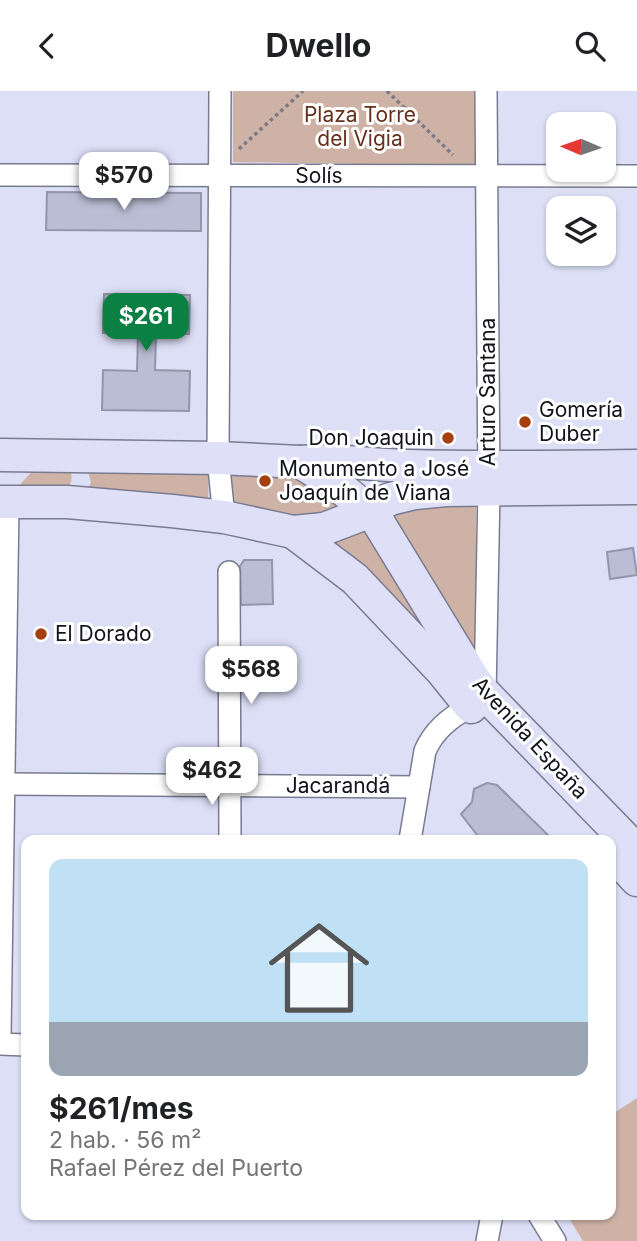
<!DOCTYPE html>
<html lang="es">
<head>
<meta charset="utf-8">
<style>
	:root { --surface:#fff; --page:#f6f6f6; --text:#202124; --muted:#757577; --line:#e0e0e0; --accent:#0b8043 }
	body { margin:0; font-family:Inter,sans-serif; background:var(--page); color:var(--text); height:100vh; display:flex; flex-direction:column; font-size:26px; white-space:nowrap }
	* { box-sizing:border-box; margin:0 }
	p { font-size:23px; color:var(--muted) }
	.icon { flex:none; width:38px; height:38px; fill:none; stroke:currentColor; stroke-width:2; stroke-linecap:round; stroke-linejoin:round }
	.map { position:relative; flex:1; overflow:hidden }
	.side { position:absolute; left:21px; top:744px; width:595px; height:385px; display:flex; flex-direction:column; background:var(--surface); border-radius:14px; box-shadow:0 2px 5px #0004 }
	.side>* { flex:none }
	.needle { width:46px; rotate:272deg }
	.buttons { position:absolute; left:546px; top:21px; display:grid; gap:14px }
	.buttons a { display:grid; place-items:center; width:70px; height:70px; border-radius:14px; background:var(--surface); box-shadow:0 2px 5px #0004; font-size:35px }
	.price { position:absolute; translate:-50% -60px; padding:0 16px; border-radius:14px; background:#fff; color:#222; font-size:23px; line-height:46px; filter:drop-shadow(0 2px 4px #0008) }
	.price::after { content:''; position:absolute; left:50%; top:42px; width:21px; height:16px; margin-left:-10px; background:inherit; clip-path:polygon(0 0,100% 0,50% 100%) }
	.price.selected { background:var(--accent); color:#fff }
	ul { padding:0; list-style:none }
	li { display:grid; align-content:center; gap:14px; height:371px; padding:0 28px }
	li+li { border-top:2px solid var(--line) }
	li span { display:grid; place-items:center; height:217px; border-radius:14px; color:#555 }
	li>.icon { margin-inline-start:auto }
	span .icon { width:126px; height:126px; fill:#fffc; stroke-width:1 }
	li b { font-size:30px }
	header { display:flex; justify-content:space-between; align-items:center; height:91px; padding:0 28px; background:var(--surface); font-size:32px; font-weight:700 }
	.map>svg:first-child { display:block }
	.green { fill:#cfb2a6 }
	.building { fill:#babdd4; stroke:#9395ab; stroke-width:2 }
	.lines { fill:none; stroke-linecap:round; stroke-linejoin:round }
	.street-casing { stroke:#797b90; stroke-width:24 }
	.secondary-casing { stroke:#797b90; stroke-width:35 }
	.path { stroke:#797a8a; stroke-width:3.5; stroke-dasharray:3.5 3.5; stroke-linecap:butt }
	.street { stroke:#fff; stroke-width:21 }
	.secondary { stroke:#dfe0f8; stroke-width:32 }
	.poi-dot { fill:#a43f0f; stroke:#fff; stroke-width:2.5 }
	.labels { text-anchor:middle; stroke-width:6; stroke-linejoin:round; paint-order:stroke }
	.park-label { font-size:21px; fill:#66311c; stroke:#fff }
	.street-label { font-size:21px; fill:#11121a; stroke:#fff }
	.poi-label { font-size:21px; fill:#11121a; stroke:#fff; text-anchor:start }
</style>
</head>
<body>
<header><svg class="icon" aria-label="back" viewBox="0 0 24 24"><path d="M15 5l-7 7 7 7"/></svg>Dwello<svg class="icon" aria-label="search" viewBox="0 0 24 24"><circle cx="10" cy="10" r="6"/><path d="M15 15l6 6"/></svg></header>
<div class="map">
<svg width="637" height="1150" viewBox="0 0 637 1150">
	<rect width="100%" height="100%" fill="#dddff7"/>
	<g class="green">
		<path d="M233,0H478L477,75L233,71Z"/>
		<path d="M209,375L208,415L85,401L91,392L88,380Z"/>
		<path d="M34,378L71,380C72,387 72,391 68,397H17Z"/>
		<path d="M230,379L294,385L343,416C329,420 314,426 299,426C278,426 257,419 237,414L231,410Z"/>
		<path d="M427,411L476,414V561L470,562L387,423Z"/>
		<path d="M364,433L461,584L325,446Z"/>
		<path d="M637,1007V1150H583L567,1124H611V1024Z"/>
	</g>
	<g class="building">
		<path d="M47,101L201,102V140L46,139Z"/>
		<path d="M104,203L190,204L189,243L156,242L155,279L190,280L189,320L102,319L103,279L137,280L138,243L103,242Z"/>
		<path d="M633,457L637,484L610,488L607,461Z"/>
		<path d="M244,469H272L273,513L241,514L240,475Z"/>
		<path d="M487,692L497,694L553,749H481L461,723L472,711L474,698Z"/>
	</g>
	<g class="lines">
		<defs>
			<g id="street">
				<path d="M220,0L218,367L224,426"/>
				<path d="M0,84L637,85"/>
				<path d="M229,481L230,749"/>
				<path d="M485,603L489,399L486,0"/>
				<path d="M5,693L419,696"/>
				<path d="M410,749L425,660C434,639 450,626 470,616"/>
				<path d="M0,946L8,412"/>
				<path d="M0,953L26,954"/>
				<path d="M539,1124L555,1150"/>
				<path d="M487,1150L492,1124"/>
			</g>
			<g id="secondary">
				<path d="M0,364L218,367L300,371L336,393L368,419L377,429L472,585L485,603L637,760"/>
				<path d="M300,371C335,368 371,374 407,375C483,377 560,376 637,375"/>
				<path d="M0,411H67L172,420L224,426L293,441L324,438L358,425L390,408L415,402L446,399L637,397"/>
				<path d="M293,441L355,488L442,580L471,616"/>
				<path d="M611,761L637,789"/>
			</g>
		</defs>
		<use href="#street" class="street-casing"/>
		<use href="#secondary" class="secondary-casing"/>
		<g class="path">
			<path d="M387,0L453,64"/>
			<path d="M239,58L303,0"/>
		</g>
		<use href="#street" class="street"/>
		<use href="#secondary" class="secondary"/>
	</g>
	<g class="poi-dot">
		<circle cx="525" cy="331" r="7"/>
		<circle cx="448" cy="347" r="7"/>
		<circle cx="265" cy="390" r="7"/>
		<circle cx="41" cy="543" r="7"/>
	</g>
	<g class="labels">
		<g class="park-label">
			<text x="360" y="31">Plaza Torre<tspan x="360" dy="24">del Vigia</tspan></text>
		</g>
		<g class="street-label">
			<text x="319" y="92">Solís</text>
			<text transform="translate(488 301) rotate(-90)" y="7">Arturo Santana</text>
			<text transform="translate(530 647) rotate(47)" y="7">Avenida España</text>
			<text x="338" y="702">Jacarandá</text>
		</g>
		<g class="poi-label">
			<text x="539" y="326">Gomería<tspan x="539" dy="24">Duber</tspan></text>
			<text x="434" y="354" text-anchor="end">Don Joaquin</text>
			<text x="279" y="385">Monumento a José<tspan x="279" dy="24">Joaquín de Viana</tspan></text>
			<text x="55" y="550">El Dorado</text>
		</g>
	</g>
</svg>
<div class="buttons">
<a><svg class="needle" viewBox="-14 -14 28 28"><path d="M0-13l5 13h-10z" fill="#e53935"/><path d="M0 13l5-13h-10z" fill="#757577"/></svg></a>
<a><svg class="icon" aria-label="layers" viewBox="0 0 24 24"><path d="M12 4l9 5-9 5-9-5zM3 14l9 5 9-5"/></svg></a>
</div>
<b class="price" style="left:124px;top:121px">$570</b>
<b class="price selected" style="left:146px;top:262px">$261</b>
<b class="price" style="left:251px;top:615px">$568</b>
<b class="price" style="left:212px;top:716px">$462</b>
<section class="side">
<ul>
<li><span style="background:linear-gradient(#bfe0f5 75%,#9aa5b1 0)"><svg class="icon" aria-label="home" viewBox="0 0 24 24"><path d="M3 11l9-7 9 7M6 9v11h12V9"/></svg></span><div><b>$261/mes</b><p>2 hab. · 56 m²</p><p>Rafael Pérez del Puerto</p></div></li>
</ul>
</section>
</div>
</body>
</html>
